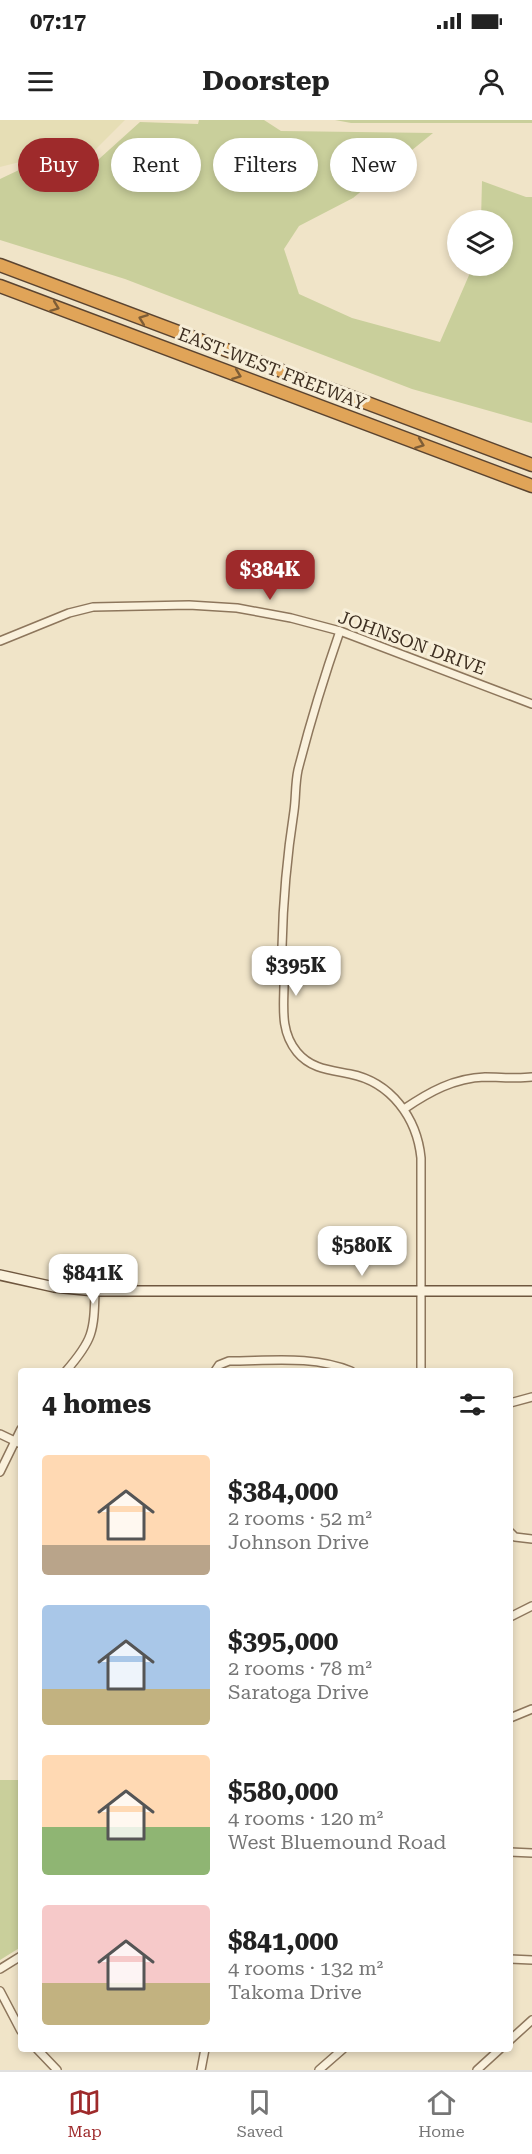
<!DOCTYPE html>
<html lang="en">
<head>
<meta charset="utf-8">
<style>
	:root { --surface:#fff; --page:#f2f2f2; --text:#222; --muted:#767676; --line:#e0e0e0; --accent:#9e2a2b }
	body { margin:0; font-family:"Roboto Serif",serif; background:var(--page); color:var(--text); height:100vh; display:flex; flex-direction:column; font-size:22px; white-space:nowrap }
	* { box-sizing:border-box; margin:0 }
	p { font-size:20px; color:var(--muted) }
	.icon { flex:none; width:33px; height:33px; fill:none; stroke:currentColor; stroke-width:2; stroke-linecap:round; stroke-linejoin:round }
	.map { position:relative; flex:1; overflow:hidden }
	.panel { position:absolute; left:18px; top:1248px; width:495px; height:684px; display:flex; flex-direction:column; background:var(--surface); border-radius:6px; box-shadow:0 3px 9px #0003 }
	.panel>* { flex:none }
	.guide { position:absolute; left:18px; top:18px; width:496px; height:54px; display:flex; gap:12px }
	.tools { position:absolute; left:447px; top:90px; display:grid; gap:12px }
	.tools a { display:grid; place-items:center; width:66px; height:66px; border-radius:50%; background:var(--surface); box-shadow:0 3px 9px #0003; font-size:30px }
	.price { position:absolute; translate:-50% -51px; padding:0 14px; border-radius:12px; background:#fff; color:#222; font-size:20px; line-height:39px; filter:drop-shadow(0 2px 3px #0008) }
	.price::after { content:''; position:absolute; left:50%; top:36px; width:18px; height:14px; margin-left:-9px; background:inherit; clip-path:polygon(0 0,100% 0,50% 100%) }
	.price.selected { background:var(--accent); color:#fff }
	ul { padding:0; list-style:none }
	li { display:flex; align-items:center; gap:18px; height:150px; padding:0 24px }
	li span { display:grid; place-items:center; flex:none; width:168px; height:120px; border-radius:6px; color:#555 }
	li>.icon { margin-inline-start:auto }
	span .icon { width:72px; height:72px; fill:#fffc; stroke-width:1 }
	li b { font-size:26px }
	h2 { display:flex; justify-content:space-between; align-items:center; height:72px; padding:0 24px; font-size:26px }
	.chip { padding:0 21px; border-radius:27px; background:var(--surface); box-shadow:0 3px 9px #0003; font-size:21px; line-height:54px }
	.chip.selected { background:var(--accent); color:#fff }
	.status { display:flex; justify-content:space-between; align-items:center; height:42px; padding:0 30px; background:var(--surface); direction:ltr }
	.status svg { height:16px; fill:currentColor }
	header { display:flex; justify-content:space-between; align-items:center; height:78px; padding:0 24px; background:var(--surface); font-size:27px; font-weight:700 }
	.dock { display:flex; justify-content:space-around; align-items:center; height:84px; border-top:2px solid var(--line); background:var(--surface); font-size:16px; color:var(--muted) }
	.dock a { display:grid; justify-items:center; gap:3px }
	.dock .selected { color:var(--accent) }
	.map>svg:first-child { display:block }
	.farmland { fill:#e6deb5 }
	.green { fill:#c9cf9b }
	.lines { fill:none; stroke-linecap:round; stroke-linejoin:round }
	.minor-casing { stroke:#8d765c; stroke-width:10 }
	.secondary-casing { stroke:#6f573f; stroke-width:12 }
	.motorway-casing { stroke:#5b4430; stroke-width:15 }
	.minor { stroke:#faf1dc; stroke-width:7 }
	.secondary { stroke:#faf1dc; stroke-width:9 }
	.motorway { stroke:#e0a458; stroke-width:12 }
	.oneway { stroke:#7e5d36 }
	.labels { text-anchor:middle; stroke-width:6; stroke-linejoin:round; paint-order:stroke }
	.street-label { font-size:18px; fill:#3d2e20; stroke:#f7eed8 }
</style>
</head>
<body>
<div class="status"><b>07:17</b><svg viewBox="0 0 49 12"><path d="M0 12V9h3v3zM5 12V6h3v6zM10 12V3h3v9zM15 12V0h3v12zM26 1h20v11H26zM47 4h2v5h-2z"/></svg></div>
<header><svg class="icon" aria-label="menu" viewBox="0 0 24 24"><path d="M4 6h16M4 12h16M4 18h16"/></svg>Doorstep<svg class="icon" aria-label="person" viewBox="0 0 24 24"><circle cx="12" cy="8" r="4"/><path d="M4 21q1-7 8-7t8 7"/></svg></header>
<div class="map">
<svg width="532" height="1950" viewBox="0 0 532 1950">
	<rect width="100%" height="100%" fill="#f0e4c8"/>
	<path class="farmland" d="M0,0H125L81,44L59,50L20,42L0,47Z"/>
	<g class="green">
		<path d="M199,0H264L281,11L433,13L353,78L299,106L284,129L299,174L352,198L440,222L473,146H502V100H481L482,61L526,77H532V303L412,269L125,159L0,120V59L19,50L68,58L89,48L140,2L198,4Z"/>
		<path d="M335,0H532V3H351Z"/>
		<path d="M0,1660H21V1827L0,1840Z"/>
	</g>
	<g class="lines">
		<defs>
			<g id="minor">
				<path d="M340,511C324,557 310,603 298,650C295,664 296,677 294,691C287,736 283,781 282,827C282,836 284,845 284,854C285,881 278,909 297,932C311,949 330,950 350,954C391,962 417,998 421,1038V1251"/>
				<path d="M0,521L69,493L93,487L189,485L237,488L291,498L340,511L532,584"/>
				<path d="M404,989C429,972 454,958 485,957C501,957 517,959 532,957"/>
				<path d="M66,1251C93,1220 94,1212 95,1171"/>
				<path d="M215,1251L219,1245L229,1241C269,1241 313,1235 351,1251"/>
				<path d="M510,1283L532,1277"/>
				<path d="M0,1314L21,1324"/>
				<path d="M0,1352L21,1309"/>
				<path d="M510,1412L515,1417L532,1419"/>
				<path d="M510,1497L532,1486"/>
				<path d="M510,1598L532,1589"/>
				<path d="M510,1732L532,1733"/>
				<path d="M510,1839L532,1840"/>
				<path d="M0,1849L21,1836"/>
				<path d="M0,1871L21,1911"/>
				<path d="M510,1920L532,1900"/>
				<path d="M37,1929L57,1950"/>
				<path d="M201,1950L205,1929"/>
				<path d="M319,1950L343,1929"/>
				<path d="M477,1950L500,1929"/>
			</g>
			<path id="secondary" d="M0,1155L54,1167L95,1171H532"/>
			<g id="motorway">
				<path d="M0,145L532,345"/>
				<path d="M0,166L532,366"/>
			</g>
		</defs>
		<use href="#minor" class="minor-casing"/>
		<use href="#secondary" class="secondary-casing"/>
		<use href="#motorway" class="motorway-casing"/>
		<use href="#minor" class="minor"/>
		<use href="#secondary" class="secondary"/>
		<use href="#motorway" class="motorway"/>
	</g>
	<defs><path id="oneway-chevron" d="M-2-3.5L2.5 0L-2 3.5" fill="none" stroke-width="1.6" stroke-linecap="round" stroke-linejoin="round" transform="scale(1.5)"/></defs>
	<g class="oneway">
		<use href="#oneway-chevron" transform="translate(55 187) rotate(21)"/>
		<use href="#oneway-chevron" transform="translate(143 199) rotate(-159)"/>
		<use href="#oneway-chevron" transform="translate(237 255) rotate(21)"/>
		<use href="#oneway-chevron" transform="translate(420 324) rotate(21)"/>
	</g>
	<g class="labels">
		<g class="street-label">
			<text transform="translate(272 249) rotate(21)" y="6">EAST-WEST FREEWAY</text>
			<text transform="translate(412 523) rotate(20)" y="6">JOHNSON DRIVE</text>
		</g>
	</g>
</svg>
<div class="tools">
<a><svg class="icon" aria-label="layers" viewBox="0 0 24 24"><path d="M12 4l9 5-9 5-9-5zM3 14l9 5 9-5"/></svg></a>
</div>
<b class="price selected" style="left:270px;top:481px">$384K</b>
<b class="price" style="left:296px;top:877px">$395K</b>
<b class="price" style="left:362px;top:1157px">$580K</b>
<b class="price" style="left:93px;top:1185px">$841K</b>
<div class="guide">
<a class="chip selected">Buy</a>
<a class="chip">Rent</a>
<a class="chip">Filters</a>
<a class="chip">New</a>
</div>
<section class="panel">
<h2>4 homes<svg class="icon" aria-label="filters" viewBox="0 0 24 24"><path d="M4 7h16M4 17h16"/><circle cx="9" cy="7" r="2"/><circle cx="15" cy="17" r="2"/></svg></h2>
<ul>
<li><span style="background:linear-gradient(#ffd9b3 75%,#b9a48a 0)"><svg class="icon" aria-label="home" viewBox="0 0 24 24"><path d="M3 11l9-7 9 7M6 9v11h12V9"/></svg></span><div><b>$384,000</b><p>2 rooms · 52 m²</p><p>Johnson Drive</p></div></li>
<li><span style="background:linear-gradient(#a9c7e8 70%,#c2b280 0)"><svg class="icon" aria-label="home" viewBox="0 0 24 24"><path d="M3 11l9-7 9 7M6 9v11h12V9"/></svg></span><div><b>$395,000</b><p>2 rooms · 78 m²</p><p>Saratoga Drive</p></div></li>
<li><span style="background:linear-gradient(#ffd9b3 60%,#8fb573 0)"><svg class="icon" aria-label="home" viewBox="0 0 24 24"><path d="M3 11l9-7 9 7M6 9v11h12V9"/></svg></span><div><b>$580,000</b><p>4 rooms · 120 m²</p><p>West Bluemound Road</p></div></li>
<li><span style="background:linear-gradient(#f6c9c9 65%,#c2b280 0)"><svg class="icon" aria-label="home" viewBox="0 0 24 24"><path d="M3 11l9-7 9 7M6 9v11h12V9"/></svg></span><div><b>$841,000</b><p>4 rooms · 132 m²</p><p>Takoma Drive</p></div></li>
</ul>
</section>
</div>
<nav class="dock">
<a class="selected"><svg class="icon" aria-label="map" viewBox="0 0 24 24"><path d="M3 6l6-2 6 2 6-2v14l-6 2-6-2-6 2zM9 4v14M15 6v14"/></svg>Map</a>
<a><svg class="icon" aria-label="saved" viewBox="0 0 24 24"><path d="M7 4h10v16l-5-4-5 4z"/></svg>Saved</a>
<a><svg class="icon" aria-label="home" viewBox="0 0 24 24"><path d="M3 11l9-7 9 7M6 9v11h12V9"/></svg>Home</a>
</nav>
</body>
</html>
